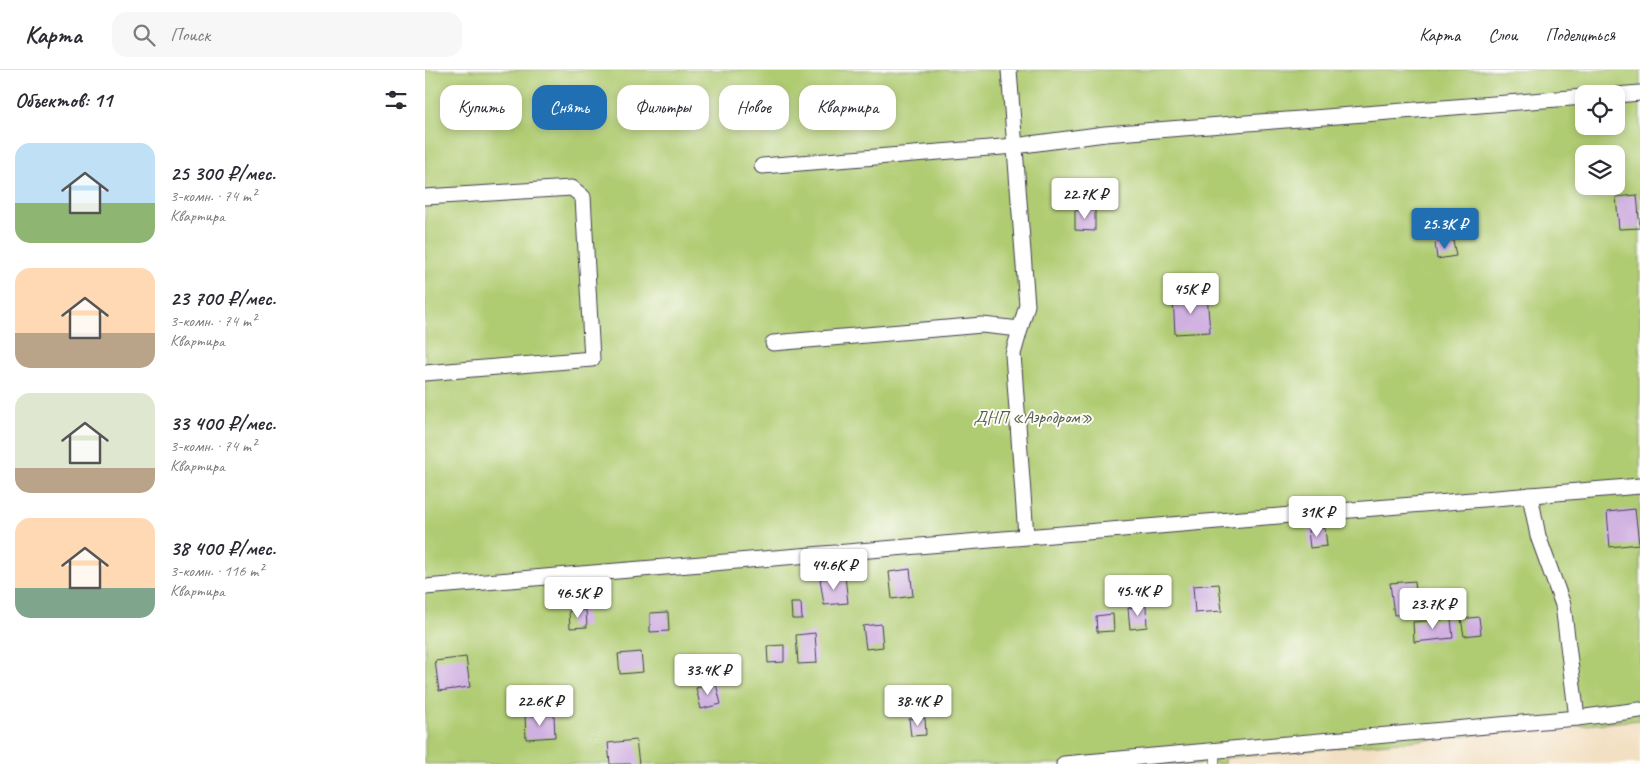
<!DOCTYPE html>
<html lang="ru">
<head>
<meta charset="utf-8">
<style>
	:root { --surface:#fff; --page:#f7f7f7; --text:#2b2b33; --muted:#7c7c81; --line:#e1e1e2; --accent:#1f6fb2 }
	body { margin:0; font-family:Caveat,sans-serif; background:var(--page); color:var(--text); height:100vh; display:flex; flex-direction:column; font-size:19px; white-space:nowrap }
	* { box-sizing:border-box; margin:0 }
	p { font-size:16px; color:var(--muted) }
	.icon { flex:none; width:28px; height:28px; fill:none; stroke:currentColor; stroke-width:2; stroke-linecap:round; stroke-linejoin:round }
	.map { position:relative; flex:1; overflow:hidden }
	.side { display:flex; flex-direction:column; background:var(--surface); width:425px }
	.side>* { flex:none }
	.banner { position:absolute; left:15px; top:15px; width:475px; height:45px; display:flex; gap:10px }
	.buttons { position:absolute; left:1150px; top:15px; display:grid; gap:10px }
	.buttons a { display:grid; place-items:center; width:50px; height:50px; border-radius:10px; background:var(--surface); box-shadow:0 2px 8px #0003; font-size:25px }
	.price { position:absolute; translate:-50% -42px; padding:0 11px; border-radius:5px; background:#fff; color:#222; font-size:16px; line-height:32px; filter:drop-shadow(0 1px 2px #0008) }
	.price::after { content:''; position:absolute; left:50%; top:30px; width:15px; height:11px; margin-left:-8px; background:inherit; clip-path:polygon(0 0,100% 0,50% 100%) }
	.price.active { background:var(--accent); color:#fff }
	ul { padding:0; list-style:none }
	li { display:flex; align-items:center; gap:15px; height:125px; padding:0 15px }
	li span { display:grid; place-items:center; flex:none; width:140px; height:100px; border-radius:15px; color:#555 }
	li>.icon { margin-inline-start:auto }
	span .icon { width:60px; height:60px; fill:#fffc; stroke-width:1 }
	li b { font-size:21px }
	h2 { display:flex; justify-content:space-between; align-items:center; height:60px; padding:0 15px; font-size:21px }
	.chip { padding:0 18px; border-radius:15px; background:var(--surface); box-shadow:0 2px 8px #0003; font-size:18px; line-height:45px }
	.chip.active { background:var(--accent); color:#fff }
	header { display:flex; align-items:center; gap:30px; box-sizing:border-box; height:70px; padding:0 25px; background:var(--surface); border-bottom:1px solid var(--line) }
	header strong { font-size:24px }
	nav { display:flex; gap:28px; margin-inline-start:auto; font-size:18px }
	.search { width:350px; height:45px; background:var(--page); display:flex; align-items:center; gap:12px; box-sizing:border-box; padding:0 18px; border-radius:15px; color:var(--muted); font-size:19px }
	main { display:flex; flex:1; min-height:0 }
	.map>svg:first-child { display:block }
	.green { fill:#b0cc72; stroke:#697756; fill-rule:evenodd }
	.building { fill:#d0b0e1 }
	.lines { fill:none; stroke-linecap:round; stroke-linejoin:round }
	.lane-casing { stroke:#413e4f; stroke-width:9 }
	.street-casing { stroke:#413e4f; stroke-width:17 }
	.lane { stroke:#fff; stroke-width:8 }
	.street { stroke:#fff; stroke-width:15 }
	.labels { text-anchor:middle; stroke-width:4; stroke-linejoin:round; paint-order:stroke }
	.park-label { font-size:18px; fill:#545e4e; stroke:#fdfcf7 }
</style>
</head>
<body>
<header>
<strong>Карта</strong>
<div class="search"><svg class="icon" aria-label="search" viewBox="0 0 24 24"><circle cx="10" cy="10" r="6"/><path d="M15 15l6 6"/></svg>Поиск</div>
<nav><a>Карта</a><a>Слои</a><a>Поделиться</a></nav>
</header>
<main>
<section class="side">
<h2>Объектов: 11<svg class="icon" aria-label="filters" viewBox="0 0 24 24"><path d="M4 7h16M4 17h16"/><circle cx="9" cy="7" r="2"/><circle cx="15" cy="17" r="2"/></svg></h2>
<ul>
<li><span style="background:linear-gradient(#bfe0f5 60%,#8fb573 0)"><svg class="icon" aria-label="home" viewBox="0 0 24 24"><path d="M3 11l9-7 9 7M6 9v11h12V9"/></svg></span><div><b>25 300 ₽/мес.</b><p>3-комн. · 74 m²</p><p>Квартира</p></div></li>
<li><span style="background:linear-gradient(#ffd9b3 65%,#b9a48a 0)"><svg class="icon" aria-label="home" viewBox="0 0 24 24"><path d="M3 11l9-7 9 7M6 9v11h12V9"/></svg></span><div><b>23 700 ₽/мес.</b><p>3-комн. · 74 m²</p><p>Квартира</p></div></li>
<li><span style="background:linear-gradient(#dfe7d0 75%,#b9a48a 0)"><svg class="icon" aria-label="home" viewBox="0 0 24 24"><path d="M3 11l9-7 9 7M6 9v11h12V9"/></svg></span><div><b>33 400 ₽/мес.</b><p>3-комн. · 74 m²</p><p>Квартира</p></div></li>
<li><span style="background:linear-gradient(#ffd9b3 70%,#7fa58c 0)"><svg class="icon" aria-label="home" viewBox="0 0 24 24"><path d="M3 11l9-7 9 7M6 9v11h12V9"/></svg></span><div><b>38 400 ₽/мес.</b><p>3-комн. · 116 m²</p><p>Квартира</p></div></li>
</ul>
</section>
<div class="map">
<svg width="1215" height="694" viewBox="0 0 1215 694">
	<rect width="100%" height="100%" fill="#fdfcf7"/>
	<filter id="ink" filterUnits="userSpaceOnUse"><feTurbulence type="fractalNoise" baseFrequency=".02" numOctaves="2"/><feDisplacementMap in="SourceGraphic" scale="10" xChannelSelector="R" yChannelSelector="G"/><feConvolveMatrix kernelMatrix="1 2 1 2 8 2 1 2 1" color-interpolation-filters="sRGB"/></filter>
	<filter id="wash" filterUnits="userSpaceOnUse"><feTurbulence type="fractalNoise" baseFrequency=".0096" numOctaves="4" result="noise"/><feDisplacementMap in="SourceGraphic" scale="20" xChannelSelector="R" yChannelSelector="G"/><feGaussianBlur stdDeviation="1.12" result="paint"/><feColorMatrix in="noise" values="0 0 0 0 0 0 0 0 0 0 0 0 0 0 0 0 0 1.4 0 .05"/><feComposite in="paint" operator="in"/></filter>
	<g filter="url(#wash)">
		<rect width="100%" height="100%" fill="#f3e0c3"/>
		<path class="green" d="M0,0H1215V650L799,688V694H0ZM1159,24H1191V56H1159ZM1159,84H1191V116H1159Z"/>
		<g id="blocks">
			<g class="building">
				<path d="M1212,125L1215,158L1194,159L1191,127Z"/>
				<path d="M650,140H670V161L650,160Z"/>
				<path d="M1028,170L1031,186L1012,189L1010,173Z"/>
				<path d="M782,225L785,262L750,264L748,227Z"/>
				<path d="M1210,439L1214,474L1185,477L1182,442Z"/>
				<path d="M900,458L902,476L885,478L883,460Z"/>
				<path d="M485,499L488,526L467,529L464,502Z"/>
				<path d="M420,506L423,533L399,535L395,509Z"/>
				<path d="M990,511L993,543L969,545L965,513Z"/>
				<path d="M794,514L797,541L770,543L768,516Z"/>
				<path d="M366,533H376L377,549H367Z"/>
				<path d="M721,536L722,557L705,559L703,538Z"/>
				<path d="M161,540L162,557L145,558L144,541Z"/>
				<path d="M243,542L244,561L225,562V543Z"/>
				<path d="M688,544L689,561L672,562L671,546Z"/>
				<path d="M1054,547L1056,564L1039,566L1036,549Z"/>
				<path d="M1026,549L1028,568L989,572L988,552Z"/>
				<path d="M456,554L458,577L441,579L438,556Z"/>
				<path d="M390,563L392,593L373,594L371,565Z"/>
				<path d="M359,575V592L343,593L342,576Z"/>
				<path d="M216,582L218,602L195,604L193,584Z"/>
				<path d="M41,587L45,617L14,621L10,591Z"/>
				<path d="M291,614L296,634L276,639L271,618Z"/>
				<path d="M129,645L130,667L101,669L100,646Z"/>
				<path d="M500,648L501,665L486,666L484,649Z"/>
				<path d="M211,670L214,694H185L183,673Z"/>
			</g>
		</g>
	</g>
	<g filter="url(#ink)">
		<use href="#blocks" fill-opacity="0" stroke="#413e4f" stroke-width="1"/>
		<g class="lines">
			<defs>
				<path id="lane" d="M790,682V694"/>
				<g id="street">
					<path d="M584,0L602,235L588,284L601,466"/>
					<path d="M1191,25L1215,23"/>
					<path d="M337,96L590,76L680,64L1159,27"/>
					<path d="M0,127L147,118L158,127L167,289L0,303"/>
					<path d="M348,273L557,255L595,259"/>
					<path d="M1105,425L1113,466L1138,535L1152,648"/>
					<path d="M0,517L1215,416"/>
					<path d="M639,694L1152,648L1215,640"/>
				</g>
			</defs>
			<use href="#lane" class="lane-casing"/>
			<use href="#street" class="street-casing"/>
			<use href="#lane" class="lane"/>
			<use href="#street" class="street"/>
		</g>
	</g>
	<g class="labels">
		<g class="park-label">
			<text x="608" y="353">ДНП «Аэродром»</text>
		</g>
	</g>
</svg>
<div class="buttons">
<a><svg class="icon" aria-label="locate" viewBox="0 0 24 24"><circle cx="12" cy="12" r="6"/><path d="M12 2v4M12 18v4M2 12h4M18 12h4"/></svg></a>
<a><svg class="icon" aria-label="layers" viewBox="0 0 24 24"><path d="M12 4l9 5-9 5-9-5zM3 14l9 5 9-5"/></svg></a>
</div>
<b class="price" style="left:660px;top:150px">22.7K ₽</b>
<b class="price active" style="left:1020px;top:180px">25.3K ₽</b>
<b class="price" style="left:766px;top:245px">45K ₽</b>
<b class="price" style="left:892px;top:468px">31K ₽</b>
<b class="price" style="left:409px;top:521px">44.6K ₽</b>
<b class="price" style="left:713px;top:547px">45.4K ₽</b>
<b class="price" style="left:153px;top:549px">46.5K ₽</b>
<b class="price" style="left:1008px;top:560px">23.7K ₽</b>
<b class="price" style="left:283px;top:626px">33.4K ₽</b>
<b class="price" style="left:115px;top:657px">22.6K ₽</b>
<b class="price" style="left:493px;top:657px">38.4K ₽</b>
<div class="banner">
<a class="chip">Купить</a>
<a class="chip active">Снять</a>
<a class="chip">Фильтры</a>
<a class="chip">Новое</a>
<a class="chip">Квартира</a>
</div>
</div>
</main>
</body>
</html>
